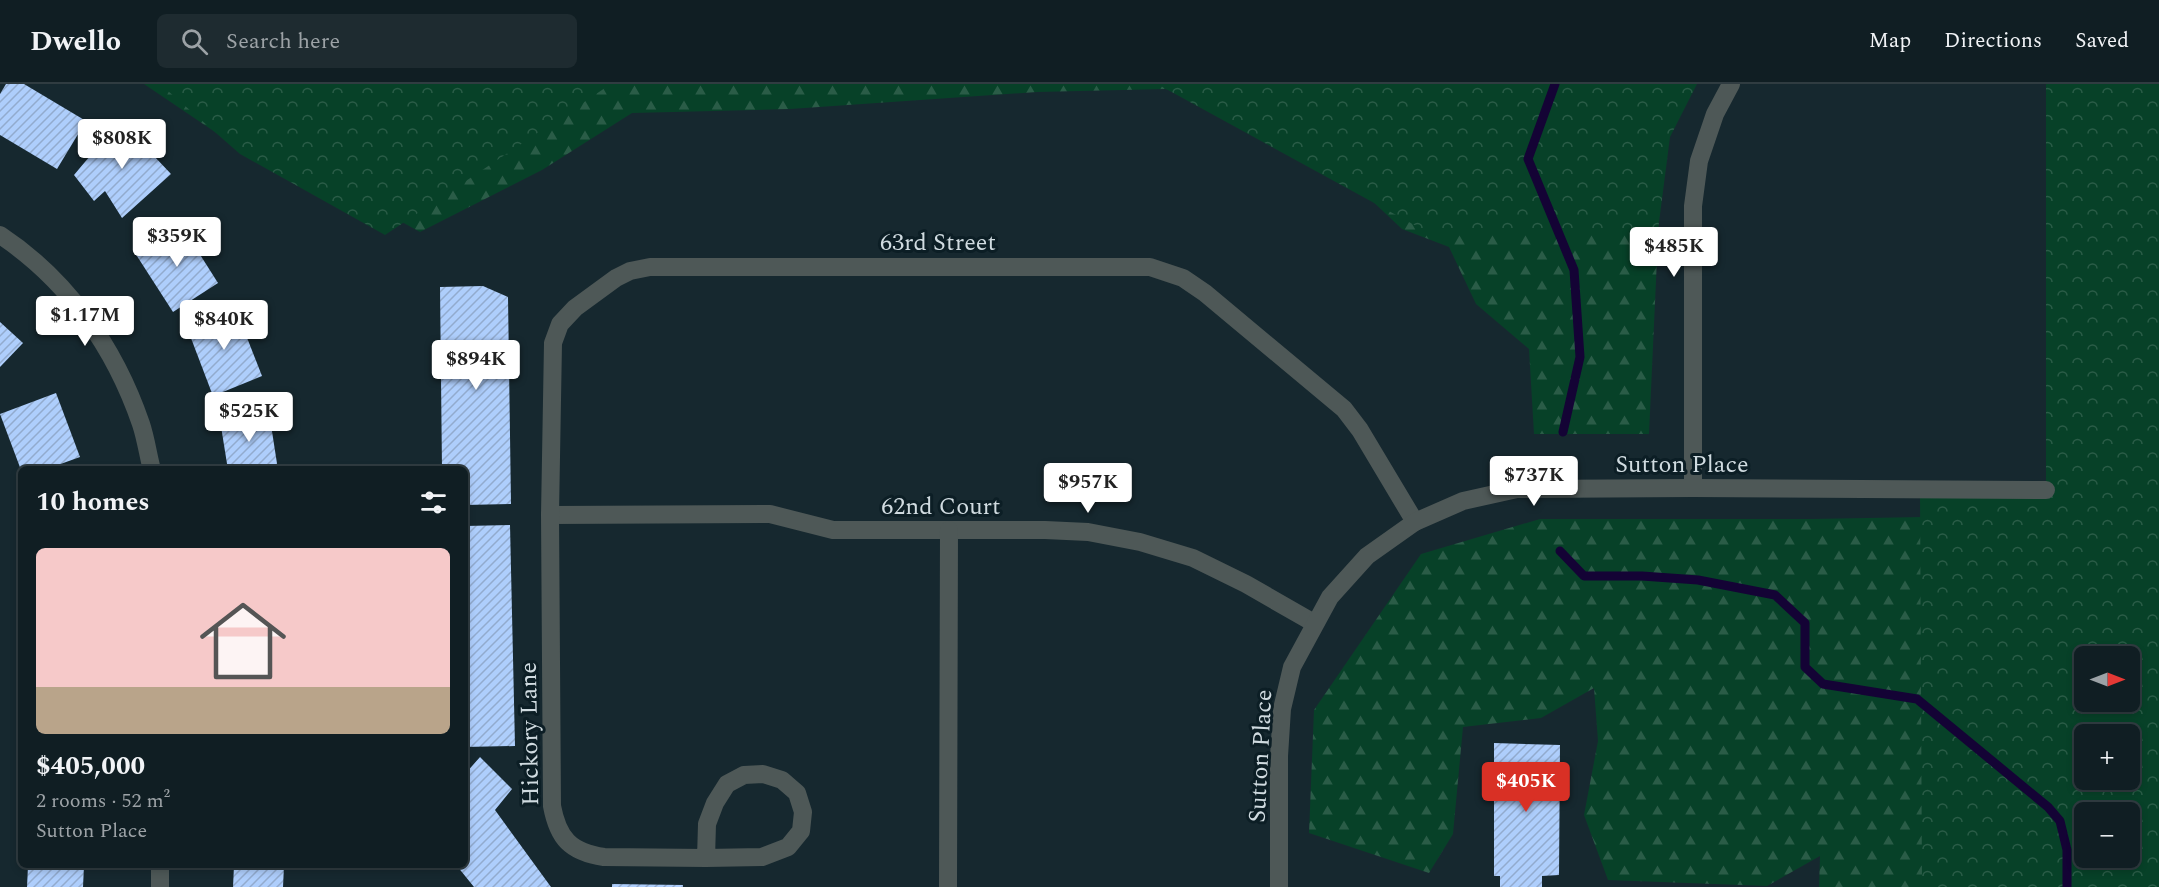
<!DOCTYPE html>
<html lang="en">
<head>
<meta charset="utf-8">
<style>
	:root { --surface:#101e23; --page:#1e2b30; --text:#f1f3f6; --muted:#9ca2a6; --line:#303c41; --accent:#d93025 }
	body { margin:0; font-family:Spectral,serif; background:var(--page); color:var(--text); height:100vh; display:flex; flex-direction:column; font-size:22px; white-space:nowrap }
	* { box-sizing:border-box; margin:0 }
	p { font-size:20px; color:var(--muted) }
	.icon { flex:none; width:33px; height:33px; fill:none; stroke:currentColor; stroke-width:2; stroke-linecap:round; stroke-linejoin:round }
	.map { position:relative; flex:1; overflow:hidden }
	.panel { position:absolute; left:18px; top:382px; width:450px; height:402px; display:flex; flex-direction:column; background:var(--surface); border-radius:9px; box-shadow:0 3px 9px #0003,0 0 0 2px var(--line) }
	.panel>* { flex:none }
	.needle { width:39px; rotate:90deg }
	.fabs { position:absolute; left:2074px; top:562px; display:grid; gap:12px }
	.fabs a { display:grid; place-items:center; width:66px; height:66px; border-radius:9px; background:var(--surface); box-shadow:0 3px 9px #0003,0 0 0 2px var(--line); font-size:30px }
	.price { position:absolute; translate:-50% -51px; padding:0 14px; border-radius:6px; background:#fff; color:#222; font-size:20px; line-height:39px; filter:drop-shadow(0 2px 3px #0008) }
	.price::after { content:''; position:absolute; left:50%; top:36px; width:18px; height:14px; margin-left:-9px; background:inherit; clip-path:polygon(0 0,100% 0,50% 100%) }
	.price.selected { background:var(--accent); color:#fff }
	ul { padding:0; list-style:none }
	li { display:grid; align-content:center; gap:12px; height:318px; padding:0 18px }
	li span { display:grid; place-items:center; height:186px; border-radius:9px; color:#555 }
	li>.icon { margin-inline-start:auto }
	span .icon { width:108px; height:108px; fill:#fffc; stroke-width:1 }
	li b { font-size:26px }
	h2 { display:flex; justify-content:space-between; align-items:center; height:72px; padding:0 18px; font-size:26px }
	header { display:flex; align-items:center; gap:36px; box-sizing:border-box; height:84px; padding:0 30px; background:var(--surface); border-bottom:2px solid var(--line) }
	header strong { font-size:28px }
	nav { display:flex; gap:33px; margin-inline-start:auto; font-size:21px }
	.search { width:420px; height:54px; background:var(--page); display:flex; align-items:center; gap:15px; box-sizing:border-box; padding:0 21px; border-radius:9px; color:var(--muted); font-size:22px }
	.map>svg:first-child { display:block }
	.forest { fill:url(#forest-firs); fill-rule:evenodd }
	.park { fill:url(#park-crowns); fill-rule:evenodd }
	.lines { fill:none; stroke-linecap:round; stroke-linejoin:round }
	.stream { stroke:#140335; stroke-width:9 }
	.building { fill:url(#building-hatch) }
	.minor { stroke:#4e5857; stroke-width:18 }
	.labels { text-anchor:middle; stroke-width:6; stroke-linejoin:round; paint-order:stroke }
	.street-label { font-size:24px; fill:#d0dbe0; stroke:#0c1e25 }
</style>
</head>
<body>
<header>
<strong>Dwello</strong>
<div class="search"><svg class="icon" aria-label="search" viewBox="0 0 24 24"><circle cx="10" cy="10" r="6"/><path d="M15 15l6 6"/></svg>Search here</div>
<nav><a>Map</a><a>Directions</a><a>Saved</a></nav>
</header>
<div class="map">
<svg width="2159" height="803" viewBox="0 0 2159 803">
	<defs>
		<pattern id="forest-firs" width="22" height="20" patternUnits="userSpaceOnUse" patternTransform="scale(1.5)"><rect width="22" height="20" fill="#074128"/><path d="M5 1l3.5 6h-7zM16 11l3.5 6h-7z" fill="#2a5c47"/></pattern>
		<pattern id="park-crowns" width="20" height="18" patternUnits="userSpaceOnUse" patternTransform="scale(1.5)"><rect width="20" height="18" fill="#074128"/><path d="M2 6a3 3 0 1 1 6 0M12 15a3 3 0 1 1 6 0" fill="none" stroke="#2a5c47"/></pattern>
		<pattern id="building-hatch" width="6" height="6" patternUnits="userSpaceOnUse" patternTransform="scale(1.5)"><rect width="6" height="6" fill="#aecefc"/><path d="M-1 1l2-2M0 6l6-6M5 7l2-2" fill="none" stroke="#92abce"/></pattern>
	</defs>
	<rect width="100%" height="100%" fill="#16282f"/>
	<g class="forest">
		<path d="M144,0H1615L1660,109L1649,350H1534L1529,265L1476,220L1449,163L1402,145L1287,37L1165,5L1037,8L790,25L632,29L542,86L420,148L362,116L249,71Z"/>
		<path d="M2159,350V803H1819L1820,772L1767,802L1608,796L1584,731L1598,657L1594,604L1541,634L1463,643L1453,750L1429,789L1309,749L1314,626L1421,470L1540,435H1812L2091,430ZM2085,573H2130V618H2085ZM2085,651H2130V696H2085ZM2085,729H2130V774H2085Z"/>
	</g>
	<g class="park">
		<path d="M160,0H611L385,151L240,70Z"/>
		<path d="M1157,0H1697L1670,53L1658,146L1429,149Z"/>
		<path d="M2046,0H2159V803H1922L1920,405H2046ZM2085,573H2130V618H2085ZM2085,651H2130V696H2085ZM2085,729H2130V774H2085Z"/>
	</g>
	<g class="lines">
		<g class="stream">
			<path d="M1555,0L1528,75L1574,186L1580,273L1563,348"/>
			<path d="M1560,467L1584,492H1642L1698,496L1775,511L1805,539V583L1823,600L1917,615L2048,723L2060,737L2067,766V803"/>
		</g>
	</g>
	<g class="building">
		<path d="M6,0H24L86,37L57,85L0,51V10Z"/>
		<path d="M120,36L171,90L122,134L105,107L94,117L74,91Z"/>
		<path d="M180,139L218,199L173,228L135,169Z"/>
		<path d="M483,202L508,213L511,420L465,421V386H442L440,203Z"/>
		<path d="M230,224L237,228L262,292L213,312L186,241Z"/>
		<path d="M0,238L23,259L0,283Z"/>
		<path d="M56,309L80,373L44,386H21L0,330Z"/>
		<path d="M269,328L278,386H228L220,336Z"/>
		<path d="M510,441L515,662L465,663V442Z"/>
		<path d="M1494,659L1560,661L1559,791L1542,792V803H1500V792H1494Z"/>
		<path d="M480,673L512,705L495,726L551,803H474L457,782H465V690Z"/>
		<path d="M28,782H84L83,803H27Z"/>
		<path d="M234,782H284L283,803H233Z"/>
		<path d="M612,800L683,801V803H612Z"/>
	</g>
	<g class="lines">
		<g class="minor">
			<path d="M0,151C68,196 115,264 141,340C146,355 148,371 152,386"/>
			<path d="M1693,404V122L1699,77L1715,30L1731,0"/>
			<path d="M550,431L770,430L833,446H1045L1088,448L1140,458L1193,474L1246,500L1314,539"/>
			<path d="M706,774L707,740L715,719L727,700L744,691L763,690L782,696L797,709L803,728L801,747L788,763L762,773L706,774L604,773C570,768 558,754 552,722L550,431L553,259L560,240L575,224L616,194L630,187L650,183H1150L1183,194L1205,209L1344,325L1360,346L1415,438"/>
			<path d="M160,782V803"/>
			<path d="M948,803L949,446"/>
			<path d="M1279,803V672L1282,625L1292,583L1330,513L1367,472L1415,438L1463,417L1517,405L1693,404L2046,406"/>
		</g>
	</g>
	<g class="labels">
		<g class="street-label">
			<text x="938" y="166">63rd Street</text>
			<text x="1682" y="388">Sutton Place</text>
			<text x="941" y="430">62nd Court</text>
			<text transform="translate(529 650) rotate(-91)" y="8">Hickory Lane</text>
			<text transform="translate(1260 672) rotate(-87)" y="8">Sutton Place</text>
		</g>
	</g>
</svg>
<div class="fabs">
<a><svg class="needle" viewBox="-14 -14 28 28"><path d="M0-13l5 13h-10z" fill="#e53935"/><path d="M0 13l5-13h-10z" fill="#9ca2a6"/></svg></a>
<a>+</a>
<a>−</a>
</div>
<b class="price" style="left:122px;top:86px">$808K</b>
<b class="price" style="left:177px;top:184px">$359K</b>
<b class="price" style="left:1674px;top:194px">$485K</b>
<b class="price" style="left:85px;top:263px">$1.17M</b>
<b class="price" style="left:224px;top:267px">$840K</b>
<b class="price" style="left:476px;top:307px">$894K</b>
<b class="price" style="left:249px;top:359px">$525K</b>
<b class="price" style="left:1534px;top:423px">$737K</b>
<b class="price" style="left:1088px;top:430px">$957K</b>
<b class="price selected" style="left:1526px;top:729px">$405K</b>
<section class="panel">
<h2>10 homes<svg class="icon" aria-label="filters" viewBox="0 0 24 24"><path d="M4 7h16M4 17h16"/><circle cx="9" cy="7" r="2"/><circle cx="15" cy="17" r="2"/></svg></h2>
<ul>
<li><span style="background:linear-gradient(#f6c9c9 75%,#b9a48a 0)"><svg class="icon" aria-label="home" viewBox="0 0 24 24"><path d="M3 11l9-7 9 7M6 9v11h12V9"/></svg></span><div><b>$405,000</b><p>2 rooms · 52 m²</p><p>Sutton Place</p></div></li>
</ul>
</section>
</div>
</body>
</html>
